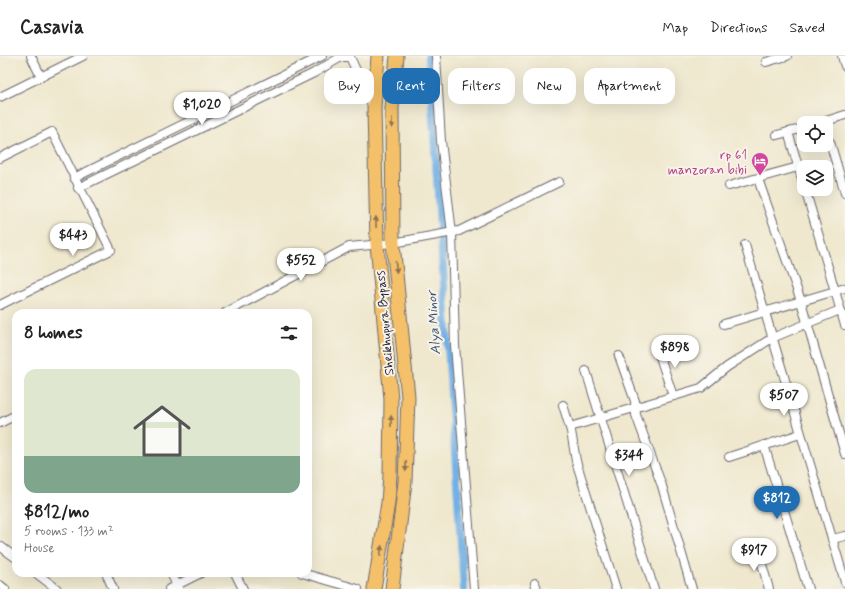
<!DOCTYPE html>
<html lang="en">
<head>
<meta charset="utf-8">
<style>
	:root { --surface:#fff; --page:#f2f2f2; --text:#222; --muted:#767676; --line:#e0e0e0; --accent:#1f6fb2 }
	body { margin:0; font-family:Mynerve,sans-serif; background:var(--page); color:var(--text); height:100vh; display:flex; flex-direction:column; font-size:15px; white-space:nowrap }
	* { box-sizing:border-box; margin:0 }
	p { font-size:13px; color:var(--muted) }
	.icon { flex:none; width:22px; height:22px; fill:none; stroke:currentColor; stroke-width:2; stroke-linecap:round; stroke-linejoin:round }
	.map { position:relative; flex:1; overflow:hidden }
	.side { position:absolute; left:12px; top:253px; width:300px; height:268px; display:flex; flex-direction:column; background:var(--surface); border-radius:12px; box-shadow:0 4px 16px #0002 }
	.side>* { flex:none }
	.guide { position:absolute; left:324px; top:12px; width:380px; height:36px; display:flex; gap:8px }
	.tools { position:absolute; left:797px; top:60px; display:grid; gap:8px }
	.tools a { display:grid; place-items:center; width:36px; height:36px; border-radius:8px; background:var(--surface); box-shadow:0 4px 16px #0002; font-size:20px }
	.price { position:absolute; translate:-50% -34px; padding:0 9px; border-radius:14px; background:#fff; color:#222; font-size:13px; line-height:26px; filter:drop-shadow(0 1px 2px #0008) }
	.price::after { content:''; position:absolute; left:50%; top:24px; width:12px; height:9px; margin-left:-6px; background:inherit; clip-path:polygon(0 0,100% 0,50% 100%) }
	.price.active { background:var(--accent); color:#fff }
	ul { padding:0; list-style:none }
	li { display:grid; align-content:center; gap:8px; height:212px; padding:0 12px }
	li+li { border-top:1px solid var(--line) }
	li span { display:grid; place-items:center; height:124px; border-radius:12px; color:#555 }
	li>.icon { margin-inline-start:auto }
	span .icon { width:72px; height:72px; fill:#fffc; stroke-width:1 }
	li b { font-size:17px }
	h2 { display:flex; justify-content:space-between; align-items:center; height:48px; padding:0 12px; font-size:17px }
	.pill { padding:0 14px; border-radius:12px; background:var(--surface); box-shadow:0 4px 16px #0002; font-size:14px; line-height:36px }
	.pill.active { background:var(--accent); color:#fff }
	header { display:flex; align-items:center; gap:24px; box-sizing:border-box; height:56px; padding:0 20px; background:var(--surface); border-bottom:1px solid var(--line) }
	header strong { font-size:19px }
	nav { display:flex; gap:22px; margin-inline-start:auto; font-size:14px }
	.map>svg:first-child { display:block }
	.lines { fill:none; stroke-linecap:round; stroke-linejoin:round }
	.canal { stroke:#72b0e5; stroke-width:8 }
	.minor-casing { stroke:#6a676e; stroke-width:10 }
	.trunk-casing { stroke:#6a676e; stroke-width:15 }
	.minor { stroke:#fff; stroke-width:8 }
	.trunk { stroke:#f4c16a; stroke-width:13 }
	.oneway { fill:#8b7252 }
	.labels { text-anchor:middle; stroke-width:4; stroke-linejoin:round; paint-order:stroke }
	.hotel-label { font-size:13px; fill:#b23c85; stroke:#f7f3e8; text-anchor:end }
	.street-label { font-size:13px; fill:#22223b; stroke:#f7f3e8 }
	.water-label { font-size:14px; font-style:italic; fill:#3e5476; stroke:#f7f3e8 }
</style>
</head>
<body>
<header>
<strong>Casavia</strong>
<nav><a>Map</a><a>Directions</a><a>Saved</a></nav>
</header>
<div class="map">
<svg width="845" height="533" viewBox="0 0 845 533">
	<rect width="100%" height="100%" fill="#f7f3e8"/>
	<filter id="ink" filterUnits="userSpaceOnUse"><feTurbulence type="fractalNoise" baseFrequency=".025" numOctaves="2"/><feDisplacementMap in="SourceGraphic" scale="8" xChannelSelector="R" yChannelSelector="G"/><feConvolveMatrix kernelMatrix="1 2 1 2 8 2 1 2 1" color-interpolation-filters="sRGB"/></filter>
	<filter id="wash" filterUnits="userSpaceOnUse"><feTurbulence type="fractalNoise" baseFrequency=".012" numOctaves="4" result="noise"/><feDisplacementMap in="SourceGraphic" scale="16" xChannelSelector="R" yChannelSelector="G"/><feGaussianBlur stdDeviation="0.9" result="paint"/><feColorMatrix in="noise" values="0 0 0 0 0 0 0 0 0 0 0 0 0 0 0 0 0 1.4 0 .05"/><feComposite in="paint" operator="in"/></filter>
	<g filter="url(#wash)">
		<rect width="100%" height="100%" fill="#efe8ce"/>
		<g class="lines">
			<path class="canal" d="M429,0L464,533"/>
		</g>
	</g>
	<g filter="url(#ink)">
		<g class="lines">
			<defs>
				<g id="minor">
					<path d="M31,0L41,21"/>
					<path d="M436,0L441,85L452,177L455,289L474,533"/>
					<path d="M842,0L845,10"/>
					<path d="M766,6L787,0"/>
					<path d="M0,41L83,0"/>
					<path d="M820,67L845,59"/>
					<path d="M788,76L804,130"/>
					<path d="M777,79L804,72"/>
					<path d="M830,86L845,137"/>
					<path d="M0,102L52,76L111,194L0,249"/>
					<path d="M74,122L322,0"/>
					<path d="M758,123L800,242L845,398"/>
					<path d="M729,130L798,111"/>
					<path d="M78,132L314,17L341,1H350L372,49"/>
					<path d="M805,133L845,269"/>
					<path d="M745,189L845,526"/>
					<path d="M225,257L349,191L393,187L459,175L559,126"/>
					<path d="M724,268L845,232"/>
					<path d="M657,292L673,340"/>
					<path d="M619,300L635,345L636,359L662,430L692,533"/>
					<path d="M586,315L654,533"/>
					<path d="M563,349L571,375L576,405L616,533"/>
					<path d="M0,367L16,359"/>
					<path d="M570,371L701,332L727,311L772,282L840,254"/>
					<path d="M764,389L808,533"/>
					<path d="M729,401L800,378"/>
					<path d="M832,483L845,480"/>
					<path d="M0,490L16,502"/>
					<path d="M758,494L769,533"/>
					<path d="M36,517L57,533"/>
					<path d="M106,517L113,533"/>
					<path d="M171,517L178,532"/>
					<path d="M235,517L243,533"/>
					<path d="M302,517L358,533"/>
					<path d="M535,527L537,533"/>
					<path d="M0,529L5,533"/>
					<path d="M169,533L201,517"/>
				</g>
				<g id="trunk">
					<path d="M374,533L388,447L390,419L391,343L377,188L374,52L378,0"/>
					<path d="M392,533L405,426L408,341L393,187L392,52L397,0"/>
				</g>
			</defs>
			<use href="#minor" class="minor-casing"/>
			<use href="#trunk" class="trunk-casing"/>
			<use href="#minor" class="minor"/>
			<use href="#trunk" class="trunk"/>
		</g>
		<defs><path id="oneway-solid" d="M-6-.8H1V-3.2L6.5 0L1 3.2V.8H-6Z"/></defs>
		<g class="oneway">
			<use href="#oneway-solid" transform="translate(392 67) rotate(89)"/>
			<use href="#oneway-solid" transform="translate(376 166) rotate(-91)"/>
			<use href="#oneway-solid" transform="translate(396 211) rotate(85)"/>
			<use href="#oneway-solid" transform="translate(391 365) rotate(-89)"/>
			<use href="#oneway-solid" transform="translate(406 410) rotate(92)"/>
			<use href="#oneway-solid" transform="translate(381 495) rotate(-82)"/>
		</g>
	</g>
	<defs>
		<symbol id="hotel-pin" viewBox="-11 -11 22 30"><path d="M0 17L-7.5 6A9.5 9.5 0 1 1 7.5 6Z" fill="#d1479c" stroke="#f7f3e8"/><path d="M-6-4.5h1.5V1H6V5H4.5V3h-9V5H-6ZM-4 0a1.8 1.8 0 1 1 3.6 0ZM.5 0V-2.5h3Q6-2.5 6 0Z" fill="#fff"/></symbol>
	</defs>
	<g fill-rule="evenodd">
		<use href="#hotel-pin" x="750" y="95" width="20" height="27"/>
	</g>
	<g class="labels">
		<g class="hotel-label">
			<text x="747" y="103">rp 61<tspan x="747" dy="15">manzoran bibi</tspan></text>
		</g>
		<g class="street-label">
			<text transform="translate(384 267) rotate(-95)" y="5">Sheikhupura Bypass</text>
		</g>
		<g class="water-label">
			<text transform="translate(433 267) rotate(-94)" y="5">Alya Minor</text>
		</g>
	</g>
</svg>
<div class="tools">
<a><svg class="icon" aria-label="locate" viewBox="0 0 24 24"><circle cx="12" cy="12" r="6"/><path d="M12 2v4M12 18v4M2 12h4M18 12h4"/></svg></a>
<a><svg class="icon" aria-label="layers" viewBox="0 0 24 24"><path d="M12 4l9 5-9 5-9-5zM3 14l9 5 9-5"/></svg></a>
</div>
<b class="price" style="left:202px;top:70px">$1,020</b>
<b class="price" style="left:73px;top:201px">$443</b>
<b class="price" style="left:301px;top:226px">$552</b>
<b class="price" style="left:675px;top:313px">$898</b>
<b class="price" style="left:784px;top:361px">$507</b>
<b class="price" style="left:629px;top:421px">$344</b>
<b class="price active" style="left:777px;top:464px">$812</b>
<b class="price" style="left:754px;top:516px">$917</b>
<div class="guide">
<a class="pill">Buy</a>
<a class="pill active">Rent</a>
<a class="pill">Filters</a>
<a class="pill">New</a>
<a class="pill">Apartment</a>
</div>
<section class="side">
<h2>8 homes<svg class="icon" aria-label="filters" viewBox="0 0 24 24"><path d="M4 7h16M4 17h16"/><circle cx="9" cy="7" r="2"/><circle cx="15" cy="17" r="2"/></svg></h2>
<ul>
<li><span style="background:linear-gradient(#dfe7d0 70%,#7fa58c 0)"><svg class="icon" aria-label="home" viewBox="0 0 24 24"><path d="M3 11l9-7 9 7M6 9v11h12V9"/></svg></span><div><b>$812/mo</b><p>5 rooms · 133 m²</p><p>House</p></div></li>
</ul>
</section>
</div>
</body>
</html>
